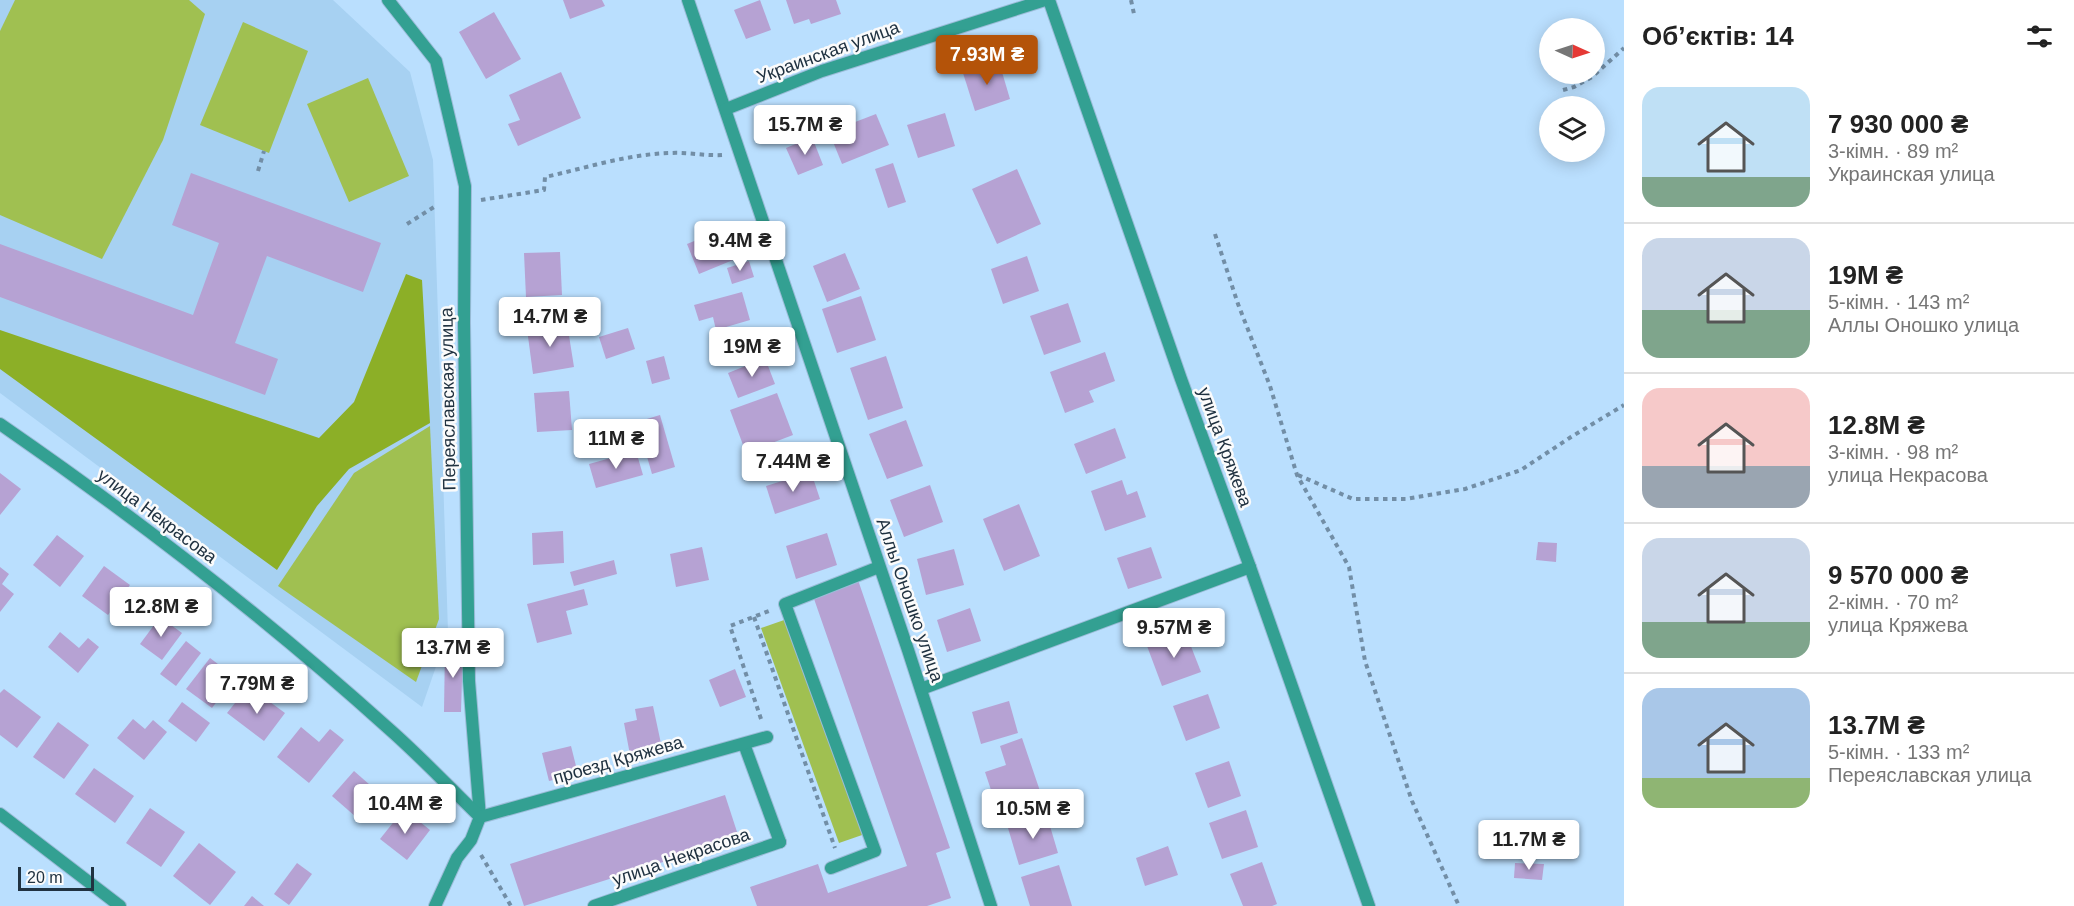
<!DOCTYPE html>
<html lang="uk">
<head>
<meta charset="utf-8">
<style>
	:root { --surface:#fff; --page:#f6f6f6; --text:#222; --muted:#767676; --line:#e0e0e0; --accent:#b45309 }
	body { margin:0; font-family:Helvetica,sans-serif; background:var(--page); color:var(--text); height:100vh; display:flex; flex-direction:column; font-size:22px; white-space:nowrap }
	* { box-sizing:border-box; margin:0 }
	p { font-size:20px; color:var(--muted) }
	.icon { flex:none; width:33px; height:33px; fill:none; stroke:currentColor; stroke-width:2; stroke-linecap:round; stroke-linejoin:round }
	.map { position:relative; flex:1; overflow:hidden }
	.details { display:flex; flex-direction:column; background:var(--surface); width:450px }
	.details>* { flex:none }
	.needle { width:39px; rotate:93deg }
	.controls { position:absolute; left:1539px; top:18px; display:grid; gap:12px }
	.controls a { display:grid; place-items:center; width:66px; height:66px; border-radius:50%; background:var(--surface); box-shadow:0 3px 15px #0003; font-size:30px }
	.scale { position:absolute; left:18px; bottom:15px; width:76px; box-sizing:border-box; padding-left:6px; border:3px solid #203241; border-top:0; font-size:16px; line-height:21px; white-space:nowrap; color:#203241; -webkit-text-stroke:4px #fbfbfb; paint-order:stroke }
	.price { position:absolute; translate:-50% -51px; padding:0 14px; border-radius:6px; background:#fff; color:#222; font-size:20px; line-height:39px; filter:drop-shadow(0 2px 3px #0008) }
	.price::after { content:''; position:absolute; left:50%; top:36px; width:18px; height:14px; margin-left:-9px; background:inherit; clip-path:polygon(0 0,100% 0,50% 100%) }
	.price.selected { background:var(--accent); color:#fff }
	ul { padding:0; list-style:none }
	li { display:flex; align-items:center; gap:18px; height:150px; padding:0 18px }
	li+li { border-top:2px solid var(--line) }
	li span { display:grid; place-items:center; flex:none; width:168px; height:120px; border-radius:18px; color:#555 }
	li>.icon { margin-inline-start:auto }
	span .icon { width:72px; height:72px; fill:#fffc; stroke-width:1 }
	li b { font-size:26px }
	h2 { display:flex; justify-content:space-between; align-items:center; height:72px; padding:0 18px; font-size:26px }
	main { display:flex; flex:1; min-height:0 }
	.map>svg:first-child { display:block }
	.built { fill:#a7d1f2 }
	.green { fill:#a0c051 }
	.forest { fill:#8caf27 }
	.building { fill:#b6a2d3 }
	.lines { fill:none; stroke-linecap:round; stroke-linejoin:round }
	.lane-casing { stroke:#9bbcd8; stroke-width:14 }
	.street-casing { stroke:#9bbcd8; stroke-width:14 }
	.path { stroke:#728ea6; stroke-width:4; stroke-dasharray:4.5 4.5; stroke-linecap:butt }
	.lane { stroke:#33a092; stroke-width:12 }
	.street { stroke:#33a092; stroke-width:12 }
	.labels { text-anchor:middle; stroke-width:5; stroke-linejoin:round; paint-order:stroke }
	.street-label { font-size:18px; fill:#203241; stroke:#fbfbfb }
</style>
</head>
<body>
<main>
<div class="map">
<svg width="1624" height="906" viewBox="0 0 1624 906">
	<rect width="100%" height="100%" fill="#badffe"/>
	<path class="built" d="M0,0H333L410,72L433,160L448,632L422,707L0,393Z"/>
	<g class="green">
		<path d="M15,0H189L205,14L163,140L102,259L0,215V31Z"/>
		<path d="M243,22L308,51L269,153L200,125Z"/>
		<path d="M368,78L409,176L349,202L307,104Z"/>
		<path d="M430,426L439,619L416,682L278,586L354,473Z"/>
		<path d="M787,619L865,834L839,843L761,628Z"/>
	</g>
	<path class="forest" d="M406,274L422,280L430,423L349,469L317,506L277,570L0,369V330L319,438L354,402Z"/>
	<g class="building">
		<path d="M563,0H602L605,6L570,19Z"/>
		<path d="M760,0L771,30L746,39L734,10Z"/>
		<path d="M786,0H836L841,14L811,24L809,19L794,24Z"/>
		<path d="M494,12L521,59L486,79L459,32Z"/>
		<path d="M999,62L1010,99L975,111L963,73Z"/>
		<path d="M561,72L581,118L518,146L508,124L520,120L509,95Z"/>
		<path d="M945,113L955,146L918,158L907,125Z"/>
		<path d="M876,114L889,145L842,164L829,132Z"/>
		<path d="M812,137L823,165L798,175L786,148Z"/>
		<path d="M893,163L906,202L888,208L875,169Z"/>
		<path d="M1017,169L1041,224L997,244L972,189Z"/>
		<path d="M191,173L381,243L363,292L267,256L235,343L278,359L265,395L0,297V244L193,315L219,243L172,225Z"/>
		<path d="M721,230L733,260L699,274L687,244Z"/>
		<path d="M560,252L562,295L526,297L524,253Z"/>
		<path d="M845,253L860,289L827,302L813,266Z"/>
		<path d="M1027,256L1039,291L1003,304L991,269Z"/>
		<path d="M749,261L754,277L732,284L727,268Z"/>
		<path d="M742,292L750,320L716,330L713,317L699,321L694,305Z"/>
		<path d="M861,296L876,340L837,353L822,309Z"/>
		<path d="M1068,303L1081,342L1044,355L1030,316Z"/>
		<path d="M567,323L574,367L533,374L527,329Z"/>
		<path d="M628,328L635,349L606,359L599,337Z"/>
		<path d="M1105,352L1115,381L1089,391L1094,402L1065,413L1050,372Z"/>
		<path d="M664,356L670,379L652,384L646,361Z"/>
		<path d="M886,356L903,408L868,420L850,368Z"/>
		<path d="M765,358L775,384L738,398L728,373Z"/>
		<path d="M569,391L572,430L537,432L534,393Z"/>
		<path d="M777,393L793,435L746,453L730,410Z"/>
		<path d="M660,415L675,467L652,474L637,422Z"/>
		<path d="M906,420L923,466L887,479L869,434Z"/>
		<path d="M1115,428L1126,458L1086,474L1074,444Z"/>
		<path d="M636,451L643,475L596,488L589,464Z"/>
		<path d="M811,472L820,499L775,514L766,486Z"/>
		<path d="M0,473L21,489L0,515Z"/>
		<path d="M1122,480L1127,495L1137,491L1146,517L1105,531L1091,491Z"/>
		<path d="M930,485L943,522L904,537L890,500Z"/>
		<path d="M1019,504L1040,556L1004,571L983,519Z"/>
		<path d="M563,531L564,563L533,565L532,533Z"/>
		<path d="M827,533L837,565L796,579L786,546Z"/>
		<path d="M57,535L84,556L60,587L33,565Z"/>
		<path d="M1538,542L1557,543L1556,562L1536,560Z"/>
		<path d="M702,547L709,580L676,587L670,554Z"/>
		<path d="M1151,547L1162,578L1128,589L1117,558Z"/>
		<path d="M954,549L964,585L926,595L917,559Z"/>
		<path d="M614,560L617,574L574,586L570,572Z"/>
		<path d="M104,566L130,585L108,615L82,596Z"/>
		<path d="M0,567L9,574L2,584L14,594L0,612Z"/>
		<path d="M858,580L950,848L936,853L951,898L927,906H757L750,887L818,864L828,893L907,866L813,596Z"/>
		<path d="M584,589L588,605L566,611L572,634L537,643L527,604Z"/>
		<path d="M970,608L981,641L947,652L937,620Z"/>
		<path d="M160,617L182,633L162,660L140,644Z"/>
		<path d="M1185,631L1201,672L1162,686L1147,646Z"/>
		<path d="M60,632L79,648L88,638L99,647L78,673L48,647Z"/>
		<path d="M186,641L201,653L176,686L160,674Z"/>
		<path d="M445,647H463L461,712H444Z"/>
		<path d="M210,658L235,677L212,708L186,689Z"/>
		<path d="M735,669L746,697L720,707L709,680Z"/>
		<path d="M4,689L41,717L17,748L0,735V693Z"/>
		<path d="M255,691L285,713L264,741L227,713L239,698L246,703Z"/>
		<path d="M1208,694L1220,728L1186,741L1173,706Z"/>
		<path d="M1009,701L1018,733L981,744L972,712Z"/>
		<path d="M182,702L210,723L196,742L168,721Z"/>
		<path d="M653,706L663,753L631,760L624,723L637,720L635,709Z"/>
		<path d="M133,719L145,729L153,720L167,732L144,760L117,738Z"/>
		<path d="M58,722L89,745L64,779L33,757Z"/>
		<path d="M301,727L319,742L330,729L344,740L309,783L277,757Z"/>
		<path d="M1022,738L1041,794L997,808L985,772L1006,765L1000,746Z"/>
		<path d="M571,746L578,774L549,781L542,753Z"/>
		<path d="M1229,761L1241,796L1208,808L1195,773Z"/>
		<path d="M94,768L134,796L115,823L75,794Z"/>
		<path d="M354,771L378,792L356,817L332,796Z"/>
		<path d="M725,795L739,838L524,906L510,864Z"/>
		<path d="M150,808L185,832L161,867L126,843Z"/>
		<path d="M404,809L430,830L407,860L380,839Z"/>
		<path d="M1246,810L1258,847L1222,859L1209,823Z"/>
		<path d="M1047,816L1058,853L1019,865L1008,828Z"/>
		<path d="M199,843L236,872L210,905L173,876Z"/>
		<path d="M1168,846L1178,875L1145,886L1136,858Z"/>
		<path d="M1262,862L1277,904L1272,906H1243L1230,874Z"/>
		<path d="M297,863L312,874L289,905L274,894Z"/>
		<path d="M1515,863L1544,864L1542,880L1514,878Z"/>
		<path d="M1059,865L1072,906H1030L1021,877Z"/>
		<path d="M252,896L264,906H244Z"/>
	</g>
	<g class="lines">
		<defs>
			<g id="lane">
				<path d="M744,744L780,842"/>
				<path d="M831,868L875,851L785,604L879,567"/>
			</g>
			<g id="street">
				<path d="M388,0L436,61L465,186L464,323L469,681L480,817L471,840L457,858L435,906"/>
				<path d="M688,0L908,650L991,906"/>
				<path d="M1049,0L1181,379L1250,567L1369,906"/>
				<path d="M726,109L822,71L1045,0"/>
				<path d="M0,424C135,517 266,618 388,728C420,756 449,787 480,817"/>
				<path d="M921,689L1250,567"/>
				<path d="M0,814L120,906"/>
				<path d="M480,817L767,737"/>
				<path d="M594,906L780,842"/>
			</g>
		</defs>
		<use href="#lane" class="lane-casing"/>
		<use href="#street" class="street-casing"/>
		<g class="path">
			<path d="M1131,0L1134,14"/>
			<path d="M1563,90L1574,87L1592,77L1624,48"/>
			<path d="M258,171L264,151"/>
			<path d="M481,200L544,190L545,177C586,168 628,154 670,153C688,152 705,156 722,155"/>
			<path d="M407,224L434,207"/>
			<path d="M1215,234L1238,304L1270,386L1297,475L1349,567L1365,661L1412,801L1459,906"/>
			<path d="M1298,475L1353,499H1406L1465,489L1521,470L1571,437L1624,405"/>
			<path d="M754,617L835,848"/>
			<path d="M761,719L730,626L769,611"/>
			<path d="M481,855L511,906"/>
		</g>
		<use href="#lane" class="lane"/>
		<use href="#street" class="street"/>
	</g>
	<g class="labels">
		<g class="street-label">
			<text transform="translate(828 52) rotate(-20)" y="6">Украинская улица</text>
			<text transform="translate(448 399) rotate(-91)" y="6">Переяславская улица</text>
			<text transform="translate(1225 447) rotate(70)" y="6">улица Кряжева</text>
			<text transform="translate(157 516) rotate(37)" y="6">улица Некрасова</text>
			<text transform="translate(910 600) rotate(71)" y="6">Аллы Оношко улица</text>
			<text transform="translate(618 760) rotate(-16)" y="6">проезд Кряжева</text>
			<text transform="translate(681 857) rotate(-19)" y="6">улица Некрасова</text>
		</g>
	</g>
</svg>
<div class="controls">
<a><svg class="needle" viewBox="-14 -14 28 28"><path d="M0-13l5 13h-10z" fill="#e53935"/><path d="M0 13l5-13h-10z" fill="#767676"/></svg></a>
<a><svg class="icon" aria-label="layers" viewBox="0 0 24 24"><path d="M12 4l9 5-9 5-9-5zM3 14l9 5 9-5"/></svg></a>
</div>
<div class="scale">20 m</div>
<b class="price selected" style="left:987px;top:86px">7.93M ₴</b>
<b class="price" style="left:805px;top:156px">15.7M ₴</b>
<b class="price" style="left:740px;top:272px">9.4M ₴</b>
<b class="price" style="left:550px;top:348px">14.7M ₴</b>
<b class="price" style="left:752px;top:378px">19M ₴</b>
<b class="price" style="left:616px;top:470px">11M ₴</b>
<b class="price" style="left:793px;top:493px">7.44M ₴</b>
<b class="price" style="left:161px;top:638px">12.8M ₴</b>
<b class="price" style="left:1174px;top:659px">9.57M ₴</b>
<b class="price" style="left:453px;top:679px">13.7M ₴</b>
<b class="price" style="left:257px;top:715px">7.79M ₴</b>
<b class="price" style="left:405px;top:835px">10.4M ₴</b>
<b class="price" style="left:1033px;top:840px">10.5M ₴</b>
<b class="price" style="left:1529px;top:871px">11.7M ₴</b>
</div>
<section class="details">
<h2>Об’єктів: 14<svg class="icon" aria-label="filters" viewBox="0 0 24 24"><path d="M4 7h16M4 17h16"/><circle cx="9" cy="7" r="2"/><circle cx="15" cy="17" r="2"/></svg></h2>
<ul>
<li><span style="background:linear-gradient(#bfe0f5 75%,#7fa58c 0)"><svg class="icon" aria-label="home" viewBox="0 0 24 24"><path d="M3 11l9-7 9 7M6 9v11h12V9"/></svg></span><div><b>7 930 000 ₴</b><p>3-кімн. · 89 m²</p><p>Украинская улица</p></div></li>
<li><span style="background:linear-gradient(#c9d6e8 60%,#7fa58c 0)"><svg class="icon" aria-label="home" viewBox="0 0 24 24"><path d="M3 11l9-7 9 7M6 9v11h12V9"/></svg></span><div><b>19M ₴</b><p>5-кімн. · 143 m²</p><p>Аллы Оношко улица</p></div></li>
<li><span style="background:linear-gradient(#f6c9c9 65%,#9aa5b1 0)"><svg class="icon" aria-label="home" viewBox="0 0 24 24"><path d="M3 11l9-7 9 7M6 9v11h12V9"/></svg></span><div><b>12.8M ₴</b><p>3-кімн. · 98 m²</p><p>улица Некрасова</p></div></li>
<li><span style="background:linear-gradient(#c9d6e8 70%,#7fa58c 0)"><svg class="icon" aria-label="home" viewBox="0 0 24 24"><path d="M3 11l9-7 9 7M6 9v11h12V9"/></svg></span><div><b>9 570 000 ₴</b><p>2-кімн. · 70 m²</p><p>улица Кряжева</p></div></li>
<li><span style="background:linear-gradient(#a9c7e8 75%,#8fb573 0)"><svg class="icon" aria-label="home" viewBox="0 0 24 24"><path d="M3 11l9-7 9 7M6 9v11h12V9"/></svg></span><div><b>13.7M ₴</b><p>5-кімн. · 133 m²</p><p>Переяславская улица</p></div></li>
</ul>
</section>
</main>
</body>
</html>
